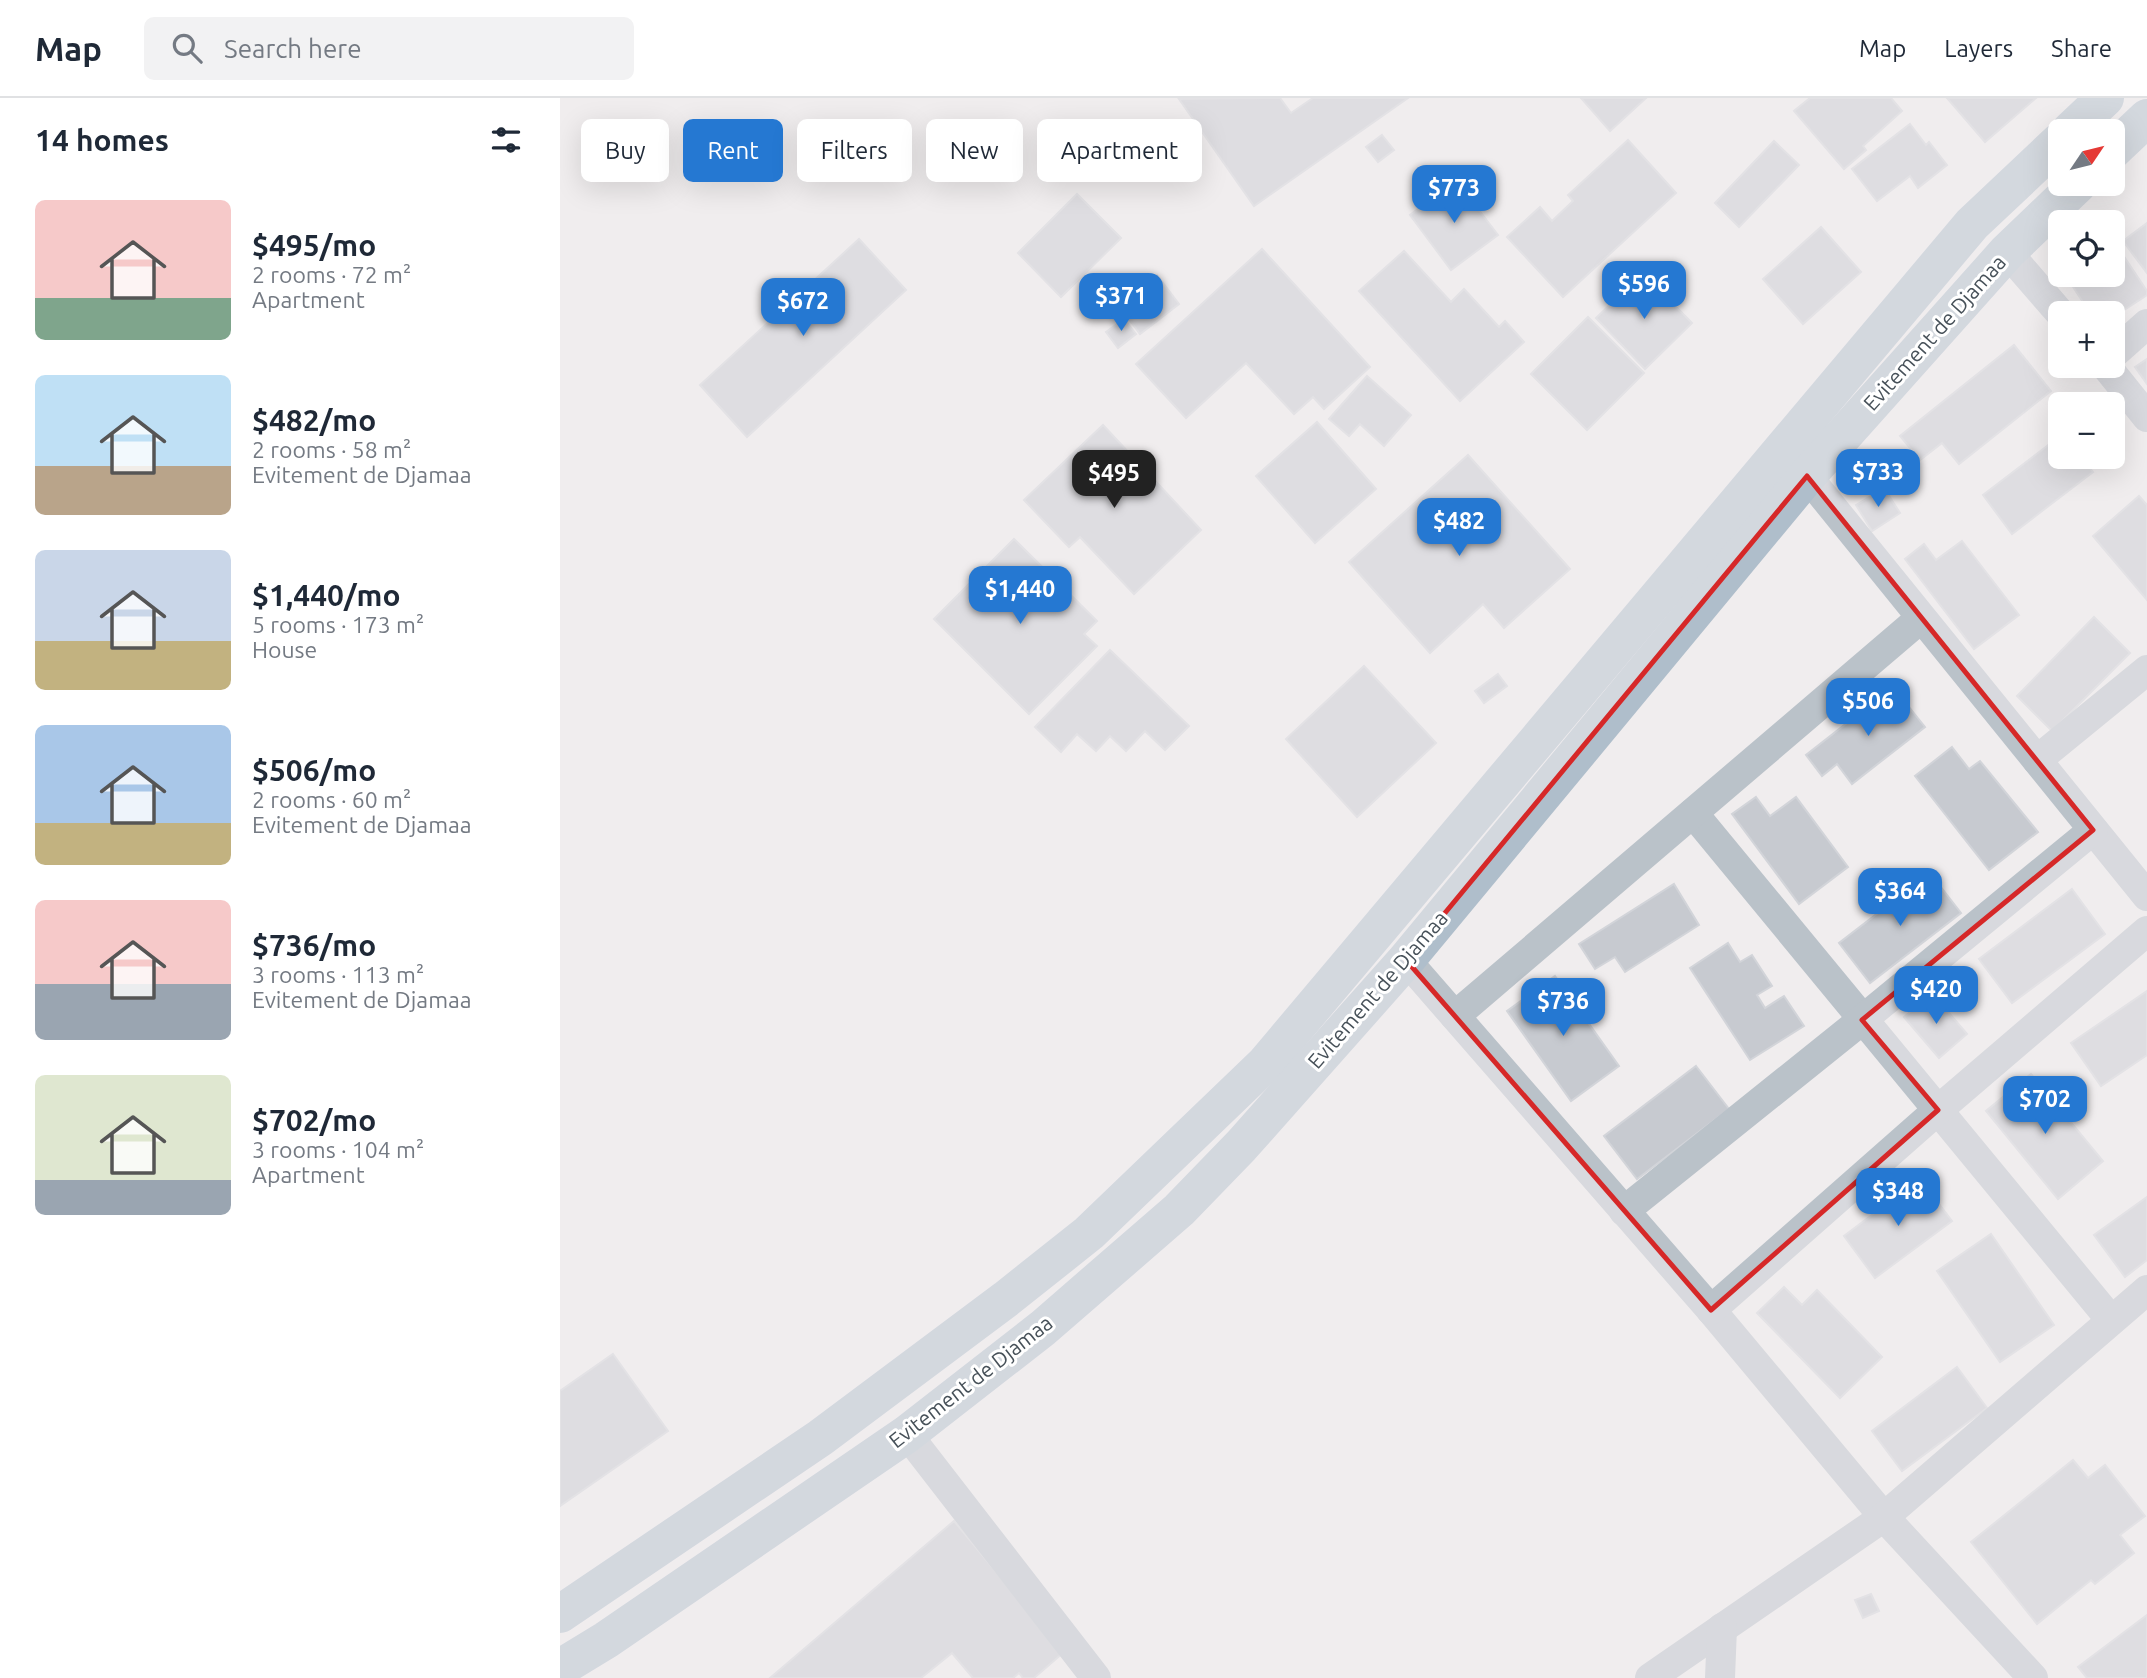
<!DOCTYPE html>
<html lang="en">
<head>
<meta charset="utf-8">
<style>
	:root { --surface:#fff; --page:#f2f2f3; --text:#1f2937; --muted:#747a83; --line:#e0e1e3; --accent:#2578d2 }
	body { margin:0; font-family:Ubuntu,sans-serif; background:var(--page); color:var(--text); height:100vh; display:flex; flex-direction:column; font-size:26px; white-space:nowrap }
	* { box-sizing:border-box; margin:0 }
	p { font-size:23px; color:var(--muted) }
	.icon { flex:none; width:38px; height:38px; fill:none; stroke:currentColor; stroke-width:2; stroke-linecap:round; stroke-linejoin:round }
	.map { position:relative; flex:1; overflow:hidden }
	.panel { display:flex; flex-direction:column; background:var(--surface); width:560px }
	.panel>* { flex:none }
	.hud { position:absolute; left:21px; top:21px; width:665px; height:63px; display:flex; gap:14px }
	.needle { width:46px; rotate:55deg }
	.tools { position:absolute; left:1488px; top:21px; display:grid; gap:14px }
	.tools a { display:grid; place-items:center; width:77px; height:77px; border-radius:10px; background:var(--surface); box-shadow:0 7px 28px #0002; font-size:35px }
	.price { position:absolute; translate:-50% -60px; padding:0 16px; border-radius:14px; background:var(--accent); color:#fff; font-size:23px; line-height:46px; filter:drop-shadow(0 2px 4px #0008) }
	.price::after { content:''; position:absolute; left:50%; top:42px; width:21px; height:16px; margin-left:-10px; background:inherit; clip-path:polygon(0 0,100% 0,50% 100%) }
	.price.active { background:#222; color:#fff }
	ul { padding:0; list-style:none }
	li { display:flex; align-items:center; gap:21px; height:175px; padding:0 35px }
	li span { display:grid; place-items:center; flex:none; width:196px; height:140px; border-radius:10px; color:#555 }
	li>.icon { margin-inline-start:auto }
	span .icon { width:84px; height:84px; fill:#fffc; stroke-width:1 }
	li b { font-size:30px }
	h2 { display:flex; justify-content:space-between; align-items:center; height:84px; padding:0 35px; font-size:30px }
	.tag { padding:0 24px; border-radius:10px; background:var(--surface); box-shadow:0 7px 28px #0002; font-size:24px; line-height:63px }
	.tag.active { background:var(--accent); color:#fff }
	header { display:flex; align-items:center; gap:42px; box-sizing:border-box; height:98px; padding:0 35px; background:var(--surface); border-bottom:2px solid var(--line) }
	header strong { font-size:33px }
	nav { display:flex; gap:38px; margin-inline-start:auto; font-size:24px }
	.search { width:490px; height:63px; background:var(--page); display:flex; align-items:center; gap:18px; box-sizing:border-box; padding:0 24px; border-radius:10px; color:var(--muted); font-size:26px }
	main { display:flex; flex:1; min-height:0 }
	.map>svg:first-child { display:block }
	.building { fill:#c7cad0; stroke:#d2d4d9; stroke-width:2 }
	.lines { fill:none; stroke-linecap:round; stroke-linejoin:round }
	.minor { stroke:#bac2c9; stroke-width:30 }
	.primary { stroke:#afbecb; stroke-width:38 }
	.marked { fill:none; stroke:#d62828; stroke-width:5; stroke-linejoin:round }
	.labels { text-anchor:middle; stroke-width:6; stroke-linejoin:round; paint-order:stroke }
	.street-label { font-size:21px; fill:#475159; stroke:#fff }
</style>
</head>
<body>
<header>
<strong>Map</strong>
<div class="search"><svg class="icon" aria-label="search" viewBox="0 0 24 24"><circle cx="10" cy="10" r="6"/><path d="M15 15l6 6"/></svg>Search here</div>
<nav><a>Map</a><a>Layers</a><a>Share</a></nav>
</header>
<main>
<section class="panel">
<h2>14 homes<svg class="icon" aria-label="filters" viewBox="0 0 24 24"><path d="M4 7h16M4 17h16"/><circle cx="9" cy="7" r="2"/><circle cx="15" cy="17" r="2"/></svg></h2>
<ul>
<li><span style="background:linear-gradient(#f6c9c9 70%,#7fa58c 0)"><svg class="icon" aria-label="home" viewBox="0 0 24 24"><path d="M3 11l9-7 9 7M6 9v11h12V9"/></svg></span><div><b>$495/mo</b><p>2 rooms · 72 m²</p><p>Apartment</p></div></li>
<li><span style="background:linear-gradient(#bfe0f5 65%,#b9a48a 0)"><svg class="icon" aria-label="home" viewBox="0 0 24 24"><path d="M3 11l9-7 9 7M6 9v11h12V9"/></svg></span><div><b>$482/mo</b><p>2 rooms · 58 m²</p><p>Evitement de Djamaa</p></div></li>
<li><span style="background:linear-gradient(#c9d6e8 65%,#c2b280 0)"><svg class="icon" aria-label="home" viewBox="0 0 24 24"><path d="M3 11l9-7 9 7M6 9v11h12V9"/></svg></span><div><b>$1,440/mo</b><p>5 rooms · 173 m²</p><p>House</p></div></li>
<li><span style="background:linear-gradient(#a9c7e8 70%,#c2b280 0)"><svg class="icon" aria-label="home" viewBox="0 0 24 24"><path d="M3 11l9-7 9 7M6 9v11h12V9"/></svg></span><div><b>$506/mo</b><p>2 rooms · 60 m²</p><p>Evitement de Djamaa</p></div></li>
<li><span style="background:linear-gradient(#f6c9c9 60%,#9aa5b1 0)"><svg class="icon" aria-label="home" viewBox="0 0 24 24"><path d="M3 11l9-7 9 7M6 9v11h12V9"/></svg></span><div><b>$736/mo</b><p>3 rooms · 113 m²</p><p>Evitement de Djamaa</p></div></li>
<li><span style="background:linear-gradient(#dfe7d0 75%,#9aa5b1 0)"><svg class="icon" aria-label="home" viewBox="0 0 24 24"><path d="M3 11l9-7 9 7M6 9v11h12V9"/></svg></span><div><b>$702/mo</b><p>3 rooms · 104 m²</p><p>Apartment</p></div></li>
</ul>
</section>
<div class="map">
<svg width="1587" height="1580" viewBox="0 0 1587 1580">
	<rect width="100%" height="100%" fill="#f0edee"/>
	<g class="building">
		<path d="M720,0L731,15L753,0H848L694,108L619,1Z"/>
		<path d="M1021,0H1086L1050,33Z"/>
		<path d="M1250,0H1331L1342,13L1303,48L1306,52L1284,71L1234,13Z"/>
		<path d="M1387,0H1476L1425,44Z"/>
		<path d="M1350,26L1366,47L1369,44L1387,67L1358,90L1350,78L1317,103L1292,71Z"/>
		<path d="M822,37L834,52L818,64L806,49Z"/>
		<path d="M1068,42L1116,95L1003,199L947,139L980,109L992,123L1013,103L1008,97Z"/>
		<path d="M1214,43L1239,67L1179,129L1155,105Z"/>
		<path d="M896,82L938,137L891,172L850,117Z"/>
		<path d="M517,96L561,140L501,199L458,155Z"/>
		<path d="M1587,125V175L1563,143Z"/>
		<path d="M1261,129L1301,174L1243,226L1203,181Z"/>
		<path d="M299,141L346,192L187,339L140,287Z"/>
		<path d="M1557,148L1587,193V197L1552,220V215H1530L1508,181L1514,177H1552V152Z"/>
		<path d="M702,151L810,269L764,311L753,299L734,316L686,265L626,320L576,266Z"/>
		<path d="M844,153L891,204L904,191L939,229L945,223L964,244L900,303L799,193Z"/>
		<path d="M1083,175L1132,225L1085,271L1036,220Z"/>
		<path d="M597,177L619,206L580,236L558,206Z"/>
		<path d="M1028,219L1084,275L1027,332L971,276Z"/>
		<path d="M564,221L576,236L558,250L546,234Z"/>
		<path d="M1454,247L1491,293L1399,366L1382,345L1360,362L1340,338Z"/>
		<path d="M1587,261V286L1575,269Z"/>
		<path d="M807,278L851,317L824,348L800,326L789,338L769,321Z"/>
		<path d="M757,324L816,391L755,445L696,378Z"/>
		<path d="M543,327L641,432L574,496L520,439L509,449L464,402Z"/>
		<path d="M1500,338V359H1521L1533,374L1452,436L1423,397Z"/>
		<path d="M908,357L1010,471L944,530L923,506L870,555L789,464Z"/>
		<path d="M1324,390L1340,415L1312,433L1296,407Z"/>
		<path d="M1579,398L1587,407V502L1533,438Z"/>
		<path d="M454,441L537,523L524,536L537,548L469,616L374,521Z"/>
		<path d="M1402,443L1459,517L1414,551L1345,461L1364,446L1376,462Z"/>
		<path d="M1534,519L1570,555L1492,633L1457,598Z"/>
		<path d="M550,552L629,628L605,652L585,633L566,653L550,638L536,653L517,636L501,654L475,629Z"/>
		<path d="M804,568L876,645L797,719L726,641Z"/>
		<path d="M938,576L947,588L924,605L915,593Z"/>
		<path d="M1333,589L1365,629L1292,686L1277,666L1262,678L1246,657Z"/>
		<path d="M1392,649L1409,671L1420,663L1478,734L1429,772L1355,678Z"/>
		<path d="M1196,699L1210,718L1236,699L1288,769L1239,806L1172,716Z"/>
		<path d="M1370,775L1401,815L1310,885L1279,845Z"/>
		<path d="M1114,786L1139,827L1065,874L1055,859L1035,871L1019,846Z"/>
		<path d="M1512,791L1545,836L1452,905L1419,861Z"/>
		<path d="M1168,845L1180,864L1192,857L1212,888L1197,897L1205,910L1224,898L1244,928L1190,962L1130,870Z"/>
		<path d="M995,878L1059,968L1011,1003L947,913Z"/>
		<path d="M1587,893V957L1541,988L1511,945Z"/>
		<path d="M1372,895L1407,936L1379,960L1344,919Z"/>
		<path d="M1136,968L1169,1011L1077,1081L1044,1038Z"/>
		<path d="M1471,976L1543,1063L1498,1101L1426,1013Z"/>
		<path d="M1360,1081L1392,1123L1315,1180L1284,1138Z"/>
		<path d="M1587,1099V1162L1565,1179L1534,1137Z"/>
		<path d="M1431,1136L1494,1227L1440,1264L1377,1173Z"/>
		<path d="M1224,1189L1242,1207L1257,1192L1322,1259L1280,1300L1197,1215Z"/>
		<path d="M53,1256L108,1333L0,1408V1293Z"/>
		<path d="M1397,1269L1427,1310L1342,1373L1312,1333Z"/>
		<path d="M1513,1362L1528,1380L1545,1367L1585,1418L1560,1437L1574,1455L1535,1486L1531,1482L1477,1526L1411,1444Z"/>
		<path d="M394,1423L503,1555L474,1580H463L459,1575L453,1580H413L392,1555L361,1580H210Z"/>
		<path d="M1311,1496L1319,1513L1303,1520L1295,1502Z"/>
		<path d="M1587,1517V1580H1527L1518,1569Z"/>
	</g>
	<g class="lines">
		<g class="minor">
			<path d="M1447,154L1500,215"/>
			<path d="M1552,257L1587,226"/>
			<path d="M1546,268L1587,319"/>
			<path d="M1247,378L1587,798"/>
			<path d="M1477,662L1587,572"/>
			<path d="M1133,715L1551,1222"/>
			<path d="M846,862L1151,1212L1324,1419L1473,1580"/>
			<path d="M895,918L1361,520"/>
			<path d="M1064,1113L1302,922L1533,732"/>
			<path d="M1151,1212L1378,1012L1587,833"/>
			<path d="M347,1336L536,1580"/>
			<path d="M1090,1580L1324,1419L1587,1192"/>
			<path d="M1160,1580L1162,1530"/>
		</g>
		<g class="primary">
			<path d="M1510,33L1545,0"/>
			<path d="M1552,53L1587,20"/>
			<path d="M0,1516L260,1340L446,1201L529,1135L705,966L1412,126L1500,43"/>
			<path d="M0,1570L46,1542L347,1336L483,1230L619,1112L681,1048L846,862L1247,378L1447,154L1518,86"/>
		</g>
	</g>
	<path d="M0 0H1587V1580H0ZM1247,378L1533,732L1302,922L1378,1012L1151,1212L846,862Z" fill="#f0edee" fill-opacity=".55" fill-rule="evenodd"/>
	<path class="marked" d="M1247,378L1533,732L1302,922L1378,1012L1151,1212L846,862Z"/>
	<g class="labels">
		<g class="street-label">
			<text transform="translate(1375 235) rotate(-48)" y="7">Evitement de Djamaa</text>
			<text transform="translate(818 892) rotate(-49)" y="7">Evitement de Djamaa</text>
			<text transform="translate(411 1284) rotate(-38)" y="7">Evitement de Djamaa</text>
		</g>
	</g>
</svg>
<div class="tools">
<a><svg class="needle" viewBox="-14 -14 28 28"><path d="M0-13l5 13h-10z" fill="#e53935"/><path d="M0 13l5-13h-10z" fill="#747a83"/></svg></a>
<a><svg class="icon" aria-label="locate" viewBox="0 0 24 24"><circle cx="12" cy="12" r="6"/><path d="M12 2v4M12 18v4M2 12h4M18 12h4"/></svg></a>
<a>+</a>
<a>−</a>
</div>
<b class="price" style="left:894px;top:127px">$773</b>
<b class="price" style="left:1084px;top:223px">$596</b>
<b class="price" style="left:561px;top:235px">$371</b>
<b class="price" style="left:243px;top:240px">$672</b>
<b class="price" style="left:1318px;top:411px">$733</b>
<b class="price active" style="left:554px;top:412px">$495</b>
<b class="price" style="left:899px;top:460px">$482</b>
<b class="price" style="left:460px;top:528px">$1,440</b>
<b class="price" style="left:1308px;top:640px">$506</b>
<b class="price" style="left:1340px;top:830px">$364</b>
<b class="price" style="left:1376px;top:928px">$420</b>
<b class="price" style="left:1003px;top:940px">$736</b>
<b class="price" style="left:1485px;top:1038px">$702</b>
<b class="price" style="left:1338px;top:1130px">$348</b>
<div class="hud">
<a class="tag">Buy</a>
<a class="tag active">Rent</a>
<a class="tag">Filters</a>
<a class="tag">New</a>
<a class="tag">Apartment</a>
</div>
</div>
</main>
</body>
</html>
